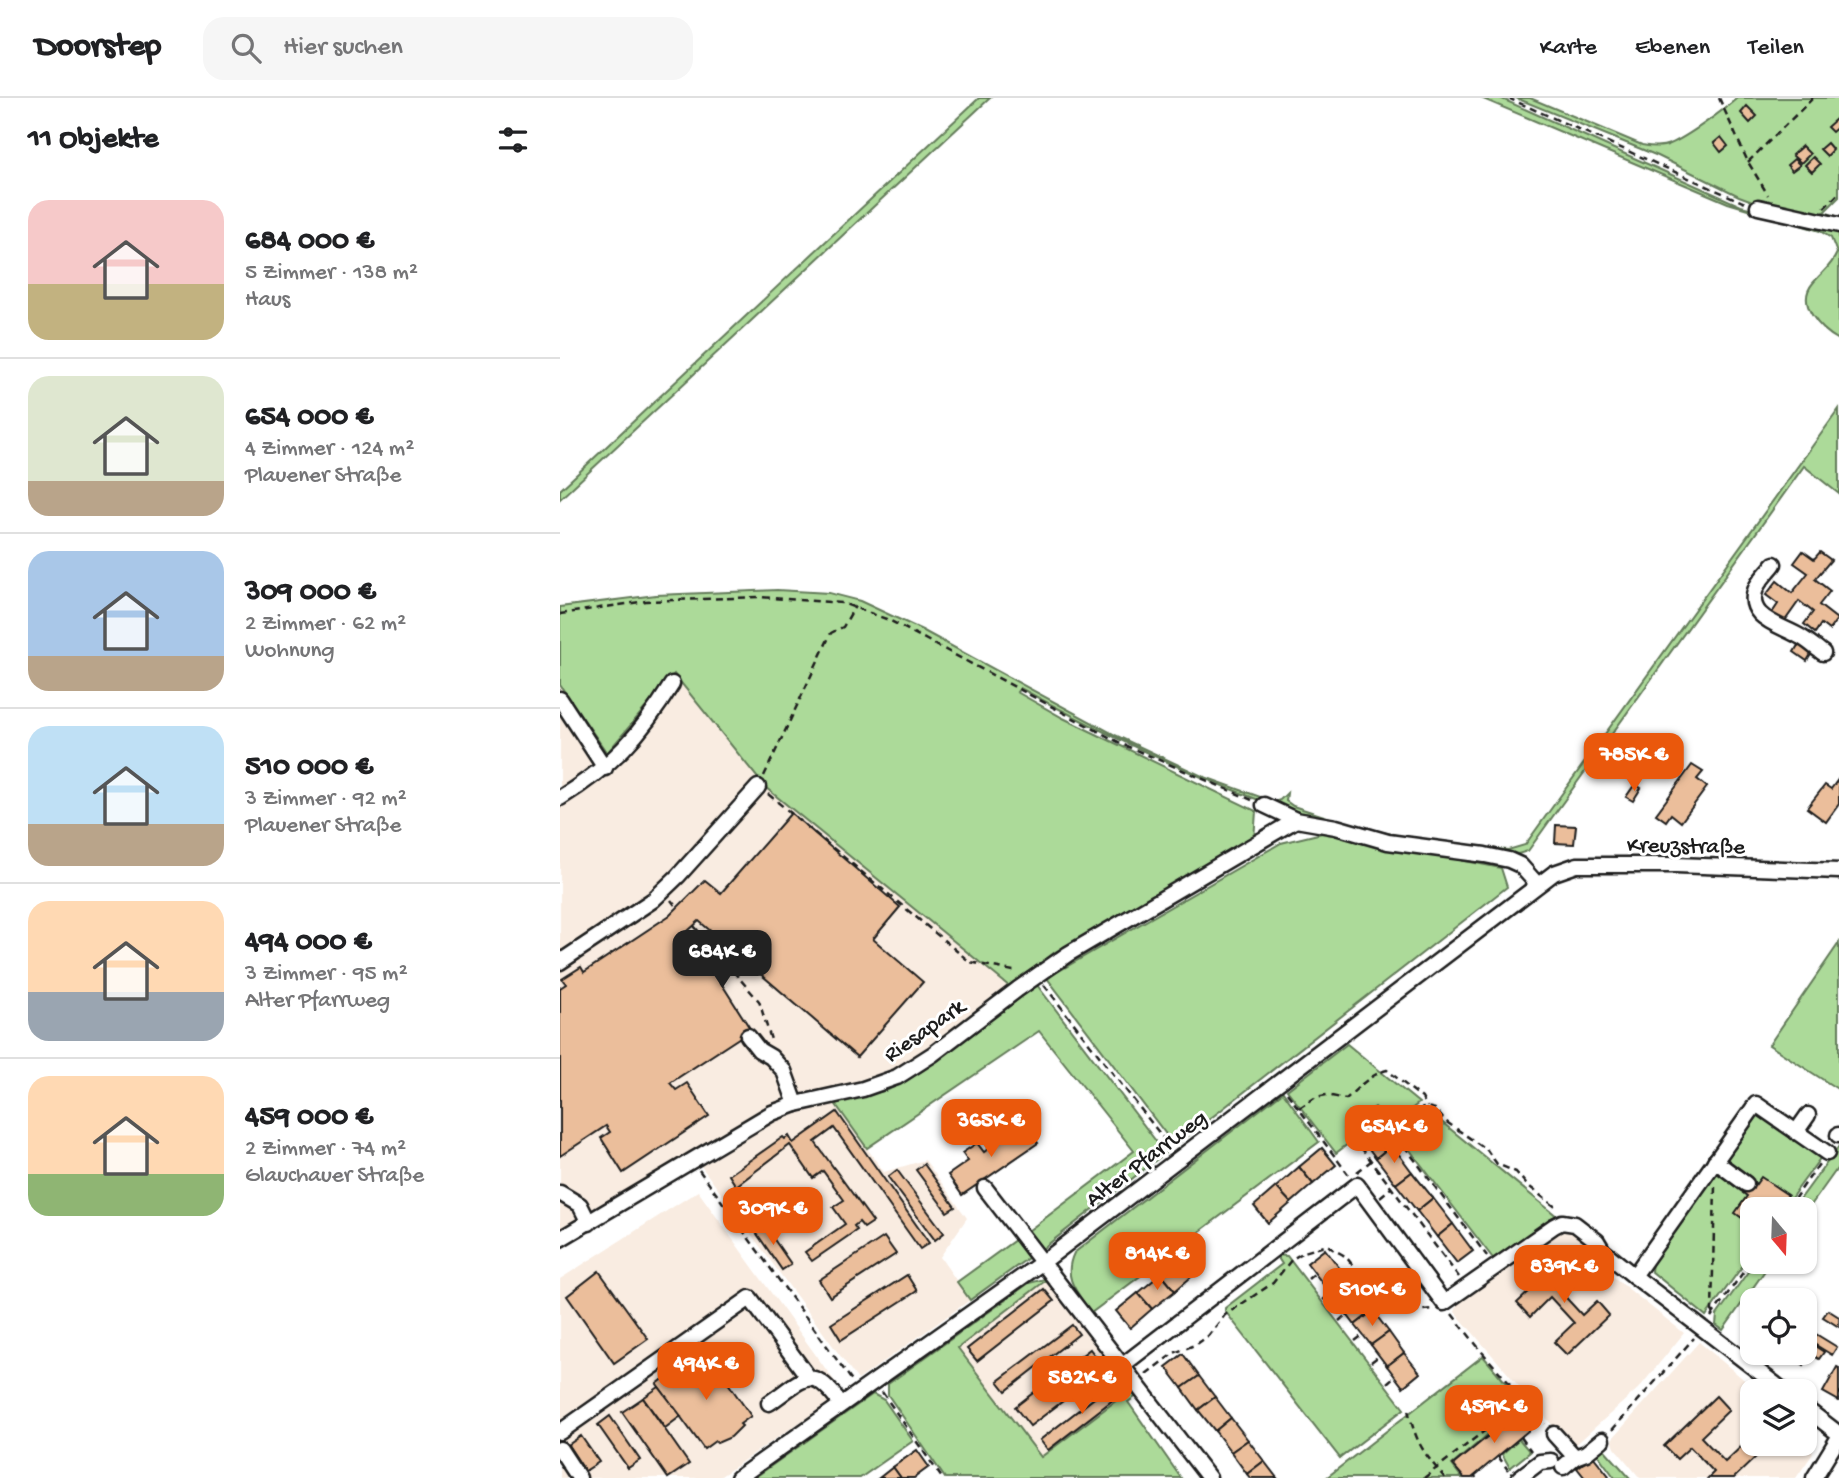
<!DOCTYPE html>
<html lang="de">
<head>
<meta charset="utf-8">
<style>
	:root { --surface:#fff; --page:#f6f6f6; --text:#202124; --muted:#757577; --line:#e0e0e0; --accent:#ea580c }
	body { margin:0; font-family:"Gochi Hand",sans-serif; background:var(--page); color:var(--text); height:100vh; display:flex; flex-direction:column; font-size:26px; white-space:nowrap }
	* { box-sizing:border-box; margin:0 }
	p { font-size:23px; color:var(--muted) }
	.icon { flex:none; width:38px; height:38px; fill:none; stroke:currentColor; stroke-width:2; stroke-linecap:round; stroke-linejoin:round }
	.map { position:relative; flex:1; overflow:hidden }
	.sheet { display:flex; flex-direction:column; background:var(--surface); width:560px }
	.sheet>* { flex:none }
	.needle { width:46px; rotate:161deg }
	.fabs { position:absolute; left:1180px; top:1099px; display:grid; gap:14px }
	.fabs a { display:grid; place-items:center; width:77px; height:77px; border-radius:14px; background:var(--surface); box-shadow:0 2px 5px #0004; font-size:35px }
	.price { position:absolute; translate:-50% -60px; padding:0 16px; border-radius:14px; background:var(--accent); color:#fff; font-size:23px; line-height:46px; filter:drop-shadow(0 2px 4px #0008) }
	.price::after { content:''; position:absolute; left:50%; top:42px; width:21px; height:16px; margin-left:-10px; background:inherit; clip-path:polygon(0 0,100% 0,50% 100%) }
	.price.current { background:#222; color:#fff }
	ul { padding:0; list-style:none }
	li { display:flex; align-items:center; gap:21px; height:175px; padding:0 28px }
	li+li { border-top:2px solid var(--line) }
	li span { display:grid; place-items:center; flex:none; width:196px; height:140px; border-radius:21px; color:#555 }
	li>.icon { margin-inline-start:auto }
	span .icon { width:84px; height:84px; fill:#fffc; stroke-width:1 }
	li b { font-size:30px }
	h2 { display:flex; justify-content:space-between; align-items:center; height:84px; padding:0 28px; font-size:30px }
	header { display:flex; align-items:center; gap:42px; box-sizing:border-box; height:98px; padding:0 35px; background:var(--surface); border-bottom:2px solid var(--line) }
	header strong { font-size:33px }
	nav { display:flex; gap:38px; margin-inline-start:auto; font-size:24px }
	.search { width:490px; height:63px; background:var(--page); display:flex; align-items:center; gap:18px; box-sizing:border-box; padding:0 24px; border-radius:21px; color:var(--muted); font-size:26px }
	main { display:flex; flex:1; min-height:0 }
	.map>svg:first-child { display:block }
	.built { fill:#f9ece1 }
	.green { fill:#acda99; stroke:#647b5a; stroke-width:2 }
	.building { fill:#ebbe9b; stroke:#1c1c1c; stroke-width:2 }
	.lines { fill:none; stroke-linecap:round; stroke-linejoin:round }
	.minor-casing { stroke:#1c1c1c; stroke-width:19 }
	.path { stroke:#1c1c1c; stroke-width:2.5; stroke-dasharray:7 5; stroke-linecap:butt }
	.minor { stroke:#fff; stroke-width:14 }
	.labels { text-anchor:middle; stroke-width:6; stroke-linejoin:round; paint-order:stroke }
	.street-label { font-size:23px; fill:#1c1c1c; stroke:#fff }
</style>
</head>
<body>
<header>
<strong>Doorstep</strong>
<div class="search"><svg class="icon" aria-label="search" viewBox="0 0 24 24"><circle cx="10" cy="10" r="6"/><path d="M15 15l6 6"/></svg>Hier suchen</div>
<nav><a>Karte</a><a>Ebenen</a><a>Teilen</a></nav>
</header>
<main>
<section class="sheet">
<h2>11 Objekte<svg class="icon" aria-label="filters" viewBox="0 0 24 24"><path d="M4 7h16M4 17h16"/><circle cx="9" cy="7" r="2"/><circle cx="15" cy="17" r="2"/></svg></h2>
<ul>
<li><span style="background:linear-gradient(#f6c9c9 60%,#c2b280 0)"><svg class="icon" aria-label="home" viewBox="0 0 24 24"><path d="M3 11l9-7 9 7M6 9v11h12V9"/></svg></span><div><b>684 000 €</b><p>5 Zimmer · 138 m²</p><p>Haus</p></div></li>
<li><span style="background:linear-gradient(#dfe7d0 75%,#b9a48a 0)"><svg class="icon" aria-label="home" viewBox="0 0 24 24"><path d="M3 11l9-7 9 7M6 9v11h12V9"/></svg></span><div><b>654 000 €</b><p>4 Zimmer · 124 m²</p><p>Plauener Straße</p></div></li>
<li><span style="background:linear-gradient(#a9c7e8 75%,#b9a48a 0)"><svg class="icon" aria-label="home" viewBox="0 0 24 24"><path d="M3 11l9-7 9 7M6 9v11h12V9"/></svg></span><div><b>309 000 €</b><p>2 Zimmer · 62 m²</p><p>Wohnung</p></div></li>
<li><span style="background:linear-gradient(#bfe0f5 70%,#b9a48a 0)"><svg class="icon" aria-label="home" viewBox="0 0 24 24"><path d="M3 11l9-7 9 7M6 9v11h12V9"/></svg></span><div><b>510 000 €</b><p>3 Zimmer · 92 m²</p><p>Plauener Straße</p></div></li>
<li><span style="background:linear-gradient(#ffd9b3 65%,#9aa5b1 0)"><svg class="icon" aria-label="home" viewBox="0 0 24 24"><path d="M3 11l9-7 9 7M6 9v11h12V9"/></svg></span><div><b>494 000 €</b><p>3 Zimmer · 95 m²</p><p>Alter Pfarrweg</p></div></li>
<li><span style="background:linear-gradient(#ffd9b3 70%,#8fb573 0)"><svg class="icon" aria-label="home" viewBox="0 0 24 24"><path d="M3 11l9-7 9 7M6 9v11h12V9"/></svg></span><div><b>459 000 €</b><p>2 Zimmer · 74 m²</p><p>Glauchauer Straße</p></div></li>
</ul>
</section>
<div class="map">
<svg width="1279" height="1380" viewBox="0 0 1279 1380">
	<rect width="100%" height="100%" fill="#fff"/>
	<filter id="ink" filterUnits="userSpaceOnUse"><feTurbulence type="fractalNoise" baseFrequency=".0143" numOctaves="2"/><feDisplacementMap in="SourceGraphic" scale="14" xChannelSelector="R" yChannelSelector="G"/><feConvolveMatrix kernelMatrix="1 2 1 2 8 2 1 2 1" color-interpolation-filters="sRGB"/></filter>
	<g filter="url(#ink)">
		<g class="built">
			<path d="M113,575L205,689L450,889L371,951L334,974L309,983L244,997L0,1135V587L47,655Z"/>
			<path d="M274,1004L324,1074L365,1062L407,1120L380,1159L410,1202L298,1282L141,1068L223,1019Z"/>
			<path d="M138,1093L283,1295L158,1380H0V1181Z"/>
			<path d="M1012,1131L1031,1147L1037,1166L1124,1235L1080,1289L1012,1350L895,1214L899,1201L996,1132Z"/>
			<path d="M489,1180L573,1290L481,1359L398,1249Z"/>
			<path d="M1139,1244L1194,1290L1192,1293V1346H1244V1333L1255,1342L1252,1357L1236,1380H1080L1055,1350L1052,1341Z"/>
		</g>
		<g class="green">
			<path d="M419,0H430L0,401V392Z"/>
			<path d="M921,0H940L1181,108L1279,132V242C1261,232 1235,206 1253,185C1262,174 1271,169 1277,155L1271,140L1260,133L1168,105Z"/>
			<path d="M956,0H970L1082,47C1092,49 1101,50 1110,46C1127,39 1164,12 1177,0H1279V99L1264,114L1279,119V123L1195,104L1179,98L1098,58Z"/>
			<path d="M1279,311V396L1244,368L968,753L958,756L866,745L948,752L965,747Z"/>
			<path d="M217,492L269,495L300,503L362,532L555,637L642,678L714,704L720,702L727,695L726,703L733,708L795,728L845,739L847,742C816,735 783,730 753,721C651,688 554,641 460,590L457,594L503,620L696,713L694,742L495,854L450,889L205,689L114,576L47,655L0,587V509L96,497Z"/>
			<path d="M762,735L941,770L947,789L615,1048L487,880L721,745Z"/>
			<path d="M1279,845V992L1209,947Z"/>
			<path d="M477,887L605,1055L482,1151L468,1133L574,1053L479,933L307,1050L274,1004L328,992L362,973Z"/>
			<path d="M787,946L859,1005L831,1027L815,1009L784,1031L793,1042L776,1055L727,992Z"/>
			<path d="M723,994L759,1044L531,1215C517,1194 502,1180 514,1155Z"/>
			<path d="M1197,1011L1261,1059L1223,1111H1192V1155L1146,1218L1091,1173L1092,1165Z"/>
			<path d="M867,1012L998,1119L935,1163L833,1030L852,1016Z"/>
			<path d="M1279,1048V1068L1244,1117V1111H1233Z"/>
			<path d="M455,1142L468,1160L410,1202L397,1184Z"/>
			<path d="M716,1157L727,1158L844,1311L780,1360L665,1213V1210L722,1166Z"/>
			<path d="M1195,1164H1211L1163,1232L1156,1227L1157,1217Z"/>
			<path d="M489,1180L398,1250L481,1359L573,1290L578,1297L568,1304L621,1380H385L328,1297V1286L469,1185Z"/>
			<path d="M923,1258L964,1306L892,1367L902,1380H766Z"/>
			<path d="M313,1296L324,1302L353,1343L300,1380H194Z"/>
			<path d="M959,1341L970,1354L950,1370L942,1356Z"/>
			<path d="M1044,1351L1070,1380H1055L1035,1353Z"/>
		</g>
		<g class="building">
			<path d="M1187,8L1197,18L1190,25L1181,15Z"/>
			<path d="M1277,20L1279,28L1272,34L1267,29Z"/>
			<path d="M1161,39L1168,48L1161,54L1154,45Z"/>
			<path d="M1267,45L1273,52L1267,58L1260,51Z"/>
			<path d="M1242,48L1250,56L1241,65L1232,57Z"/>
			<path d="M1253,59L1260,66L1252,74L1245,67Z"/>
			<path d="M1234,61L1240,67L1232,73L1227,67Z"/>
			<path d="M1243,453L1254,461L1260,454L1271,462L1255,481L1270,493L1259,507L1277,521L1269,532L1261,526L1255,535L1244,526L1253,514L1239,503L1224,524L1212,515L1218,506L1206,497L1217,483L1232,495L1248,475L1234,465Z"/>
			<path d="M1240,544L1253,553L1247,563L1234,554Z"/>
			<path d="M1132,667L1143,674L1137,681L1147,689L1121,724L1111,716L1106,723L1096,716Z"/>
			<path d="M1279,680V706L1266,724L1247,710L1265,687L1271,691Z"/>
			<path d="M1075,686L1081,690L1073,703L1066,699Z"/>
			<path d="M231,715L340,809L313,841L363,884L297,959L139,823L128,833L191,932L110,985L116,992L127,985L149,1018L63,1075L41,1040L50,1034L46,1028L0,1058V890L6,886L2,881L21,869L24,874L110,817L145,782L161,795Z"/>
			<path d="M996,727L1016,728L1014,746L995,745Z"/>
			<path d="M277,1014L369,1145L360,1151L274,1030L255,1044L313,1124L304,1130L299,1124L294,1128L297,1132L252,1163L245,1154L285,1126L273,1109L284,1102L263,1073L253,1080L230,1047L176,1088L169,1077L223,1039L225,1041L229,1038L233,1045Z"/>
			<path d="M812,1021L832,1047L816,1060L796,1034Z"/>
			<path d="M463,1025L478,1045L402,1097L388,1077L408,1063L402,1055L417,1045L424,1054Z"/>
			<path d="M832,1047L852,1074L836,1086L816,1060Z"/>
			<path d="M762,1050L776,1067L753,1086L739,1069Z"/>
			<path d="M364,1066L395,1109L387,1114L356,1072Z"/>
			<path d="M739,1069L753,1086L731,1105L716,1089Z"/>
			<path d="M337,1072L384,1135L375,1142L328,1079Z"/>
			<path d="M852,1074L873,1100L857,1113L836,1086Z"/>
			<path d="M1201,1079L1228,1097L1218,1111H1192V1127L1175,1115L1187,1098L1183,1095L1192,1083L1196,1086Z"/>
			<path d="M716,1089L731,1105L708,1125L694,1108Z"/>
			<path d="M177,1090L200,1122L191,1128L168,1096Z"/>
			<path d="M873,1100L893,1126L877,1139L857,1113Z"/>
			<path d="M893,1126L913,1153L897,1165L877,1139Z"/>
			<path d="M204,1127L231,1166L222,1172L195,1133Z"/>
			<path d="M324,1139L336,1156L270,1199L259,1182Z"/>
			<path d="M765,1151L781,1172L763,1186L747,1165Z"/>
			<path d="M1009,1156L1021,1170L998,1191L1022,1217L1037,1203L1049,1217L1007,1257L994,1244L1014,1225L990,1199L970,1219L957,1205Z"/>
			<path d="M623,1157L637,1174L615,1193L601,1176Z"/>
			<path d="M781,1172L797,1193L779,1206L763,1186Z"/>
			<path d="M39,1173L88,1241L54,1265L7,1198Z"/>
			<path d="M601,1176L615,1193L592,1211L578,1195Z"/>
			<path d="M347,1177L357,1193L281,1242L271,1226Z"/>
			<path d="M484,1191L494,1203L417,1263L407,1251Z"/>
			<path d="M797,1193L813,1213L795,1227L779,1206Z"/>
			<path d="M578,1195L592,1211L570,1230L556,1213Z"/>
			<path d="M1268,1212L1279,1219V1229L1263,1219Z"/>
			<path d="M813,1213L829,1234L811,1247L795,1227Z"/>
			<path d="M512,1227L519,1236L446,1293L438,1283Z"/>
			<path d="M1251,1233L1277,1249L1272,1257L1246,1241Z"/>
			<path d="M829,1234L844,1255L827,1268L811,1247Z"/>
			<path d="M1247,1243L1264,1254L1259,1261L1244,1252Z"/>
			<path d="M530,1251L545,1271L470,1328L455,1309Z"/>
			<path d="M145,1252L191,1318L180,1326L182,1328L171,1339L157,1345L155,1343L144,1351L97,1286L110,1276L116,1284L138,1269L132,1261Z"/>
			<path d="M844,1255L860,1275L843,1289L827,1268Z"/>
			<path d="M1228,1255H1242L1249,1259L1244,1267Z"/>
			<path d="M623,1256L639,1278L622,1290L606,1269Z"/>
			<path d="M1277,1269L1279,1270V1303L1263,1294Z"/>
			<path d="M639,1278L655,1299L638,1312L622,1290Z"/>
			<path d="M555,1284L563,1294L488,1352L480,1342Z"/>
			<path d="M99,1289L121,1318L105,1330L83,1300Z"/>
			<path d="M1156,1298L1169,1312L1141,1339L1165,1364L1185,1345L1197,1358L1174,1380H1148L1154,1374L1130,1349L1117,1361L1104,1348Z"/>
			<path d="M655,1299L671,1320L655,1333L638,1312Z"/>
			<path d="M83,1300L129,1366L108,1380L62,1314Z"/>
			<path d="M961,1311L975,1327L912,1380H904L893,1367Z"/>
			<path d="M50,1318L80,1362L68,1370L38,1327Z"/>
			<path d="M671,1320L688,1342L671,1354L655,1333Z"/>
			<path d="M21,1338L39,1364L25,1373L8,1347Z"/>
			<path d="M688,1342L704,1363L687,1376L671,1354Z"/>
			<path d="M357,1352L369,1369L354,1380H341L333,1369Z"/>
			<path d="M1033,1358L1049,1378L1047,1380H1025L1017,1370Z"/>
			<path d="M704,1363L717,1380H690L687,1376Z"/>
			<path d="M333,1369L341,1380H319Z"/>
		</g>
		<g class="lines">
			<defs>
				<g id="minor">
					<path d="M1198,109L1279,127"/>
					<path d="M1214,466C1209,473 1201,480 1197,488C1182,520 1222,527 1241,539C1248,543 1256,550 1263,555"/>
					<path d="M0,601L45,670"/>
					<path d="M0,700C52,668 80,638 112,586"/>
					<path d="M704,707L736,722L776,729L828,744L925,757L949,762L960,767L977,786"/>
					<path d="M0,864L93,802L118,778L198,689"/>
					<path d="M188,938L199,952L211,959L224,973L236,1006"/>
					<path d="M1236,1034L1248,1017"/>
					<path d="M1278,1037H1279"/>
					<path d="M1155,1063L1186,1086"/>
					<path d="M425,1090L649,1380"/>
					<path d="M0,1095L20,1107L29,1125"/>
					<path d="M0,1141L212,1015L236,1006L303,991L337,979L373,956L458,891L508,856L736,722"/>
					<path d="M1074,1178L1196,1006L1267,1055"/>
					<path d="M563,1267L797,1087L884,1205L994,1128L1002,1124L1015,1126L1037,1143L1043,1153L1074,1178L1224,1293"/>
					<path d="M209,1305C245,1280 251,1265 281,1306"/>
					<path d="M1244,1309L1279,1336"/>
					<path d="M0,1334L190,1200L249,1280"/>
					<path d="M994,1336L1015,1359L1003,1369"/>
					<path d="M0,1351L19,1380"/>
					<path d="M1015,1359L1026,1355L1042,1342"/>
					<path d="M178,1380L483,1164L994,775L1017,767H1116L1279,773"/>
					<path d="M959,1380L980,1364L991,1363"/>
					<path d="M1254,1380L1279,1339"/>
				</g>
			</defs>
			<use href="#minor" class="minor-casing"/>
			<g class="path">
				<path d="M948,0L1185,105"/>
				<path d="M1159,0L1188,64L1208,97"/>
				<path d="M1188,64L1253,0"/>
				<path d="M1264,110L1279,95"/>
				<path d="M0,516L86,503L199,499L282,505L329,522L564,647L692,702"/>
				<path d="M204,678L271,535L283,529L295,508"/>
				<path d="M208,696L410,864L458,874"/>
				<path d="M111,802L118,811"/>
				<path d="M134,828L199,903L212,945"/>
				<path d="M484,887L611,1050"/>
				<path d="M727,995L788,1076"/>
				<path d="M739,1010L756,999L767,997L786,1001C799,989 809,977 827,972L862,1000L867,1009"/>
				<path d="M830,1029L927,1158"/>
				<path d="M139,1072L293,1284"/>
				<path d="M797,1074L811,1063"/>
				<path d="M820,1099L831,1090"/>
				<path d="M1227,1111L1259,1066"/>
				<path d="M899,1179L787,1031L816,1011L830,1029L850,1014L867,1009L875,1011L885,1023L927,1052L937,1066L956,1074L966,1086L998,1111"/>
				<path d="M748,1181L755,1175"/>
				<path d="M763,1202L771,1196"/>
				<path d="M1154,1215L1152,1213L1155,1088"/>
				<path d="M892,1216L922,1254L985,1326"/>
				<path d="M1151,1219L1192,1162"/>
				<path d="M779,1223L787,1216"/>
				<path d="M795,1243L803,1237"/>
				<path d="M811,1264L819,1258"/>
				<path d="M586,1276L614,1255L637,1246L648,1238L665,1217L713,1185L732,1161L744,1154L768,1147C773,1153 780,1154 786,1159C796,1170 802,1184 814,1193C826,1202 842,1201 853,1213L872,1211"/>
				<path d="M827,1285L835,1278"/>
				<path d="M322,1294L382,1380"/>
				<path d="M848,1312C857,1346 862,1353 885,1380"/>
				<path d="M1052,1332L1134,1240"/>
				<path d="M961,1339L971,1353"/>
				<path d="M938,1358L948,1372"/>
				<path d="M915,1378L916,1380"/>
				<path d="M355,1379V1380"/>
				<path d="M864,1380L964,1302"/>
			</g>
			<use href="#minor" class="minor"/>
		</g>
	</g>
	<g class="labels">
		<g class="street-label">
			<text transform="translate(1126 746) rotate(1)" y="8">Kreuzstraße</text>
			<text transform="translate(363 931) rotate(-35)" y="8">Riesapark</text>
			<text transform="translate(585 1059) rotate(-37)" y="8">Alter Pfarrweg</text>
		</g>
	</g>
</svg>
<div class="fabs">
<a><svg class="needle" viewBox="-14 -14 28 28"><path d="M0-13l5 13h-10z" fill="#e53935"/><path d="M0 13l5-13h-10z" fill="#757577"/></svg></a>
<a><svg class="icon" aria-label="locate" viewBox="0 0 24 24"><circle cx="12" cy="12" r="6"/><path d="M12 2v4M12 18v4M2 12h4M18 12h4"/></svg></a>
<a><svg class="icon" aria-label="layers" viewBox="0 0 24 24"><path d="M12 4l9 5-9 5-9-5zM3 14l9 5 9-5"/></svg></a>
</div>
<b class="price" style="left:1074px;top:695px">785K €</b>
<b class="price current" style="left:162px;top:892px">684K €</b>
<b class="price" style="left:431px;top:1061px">365K €</b>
<b class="price" style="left:834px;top:1067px">654K €</b>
<b class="price" style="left:213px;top:1149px">309K €</b>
<b class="price" style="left:597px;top:1194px">814K €</b>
<b class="price" style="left:1004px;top:1207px">839K €</b>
<b class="price" style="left:812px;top:1230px">510K €</b>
<b class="price" style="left:146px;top:1304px">494K €</b>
<b class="price" style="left:522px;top:1318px">582K €</b>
<b class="price" style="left:934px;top:1347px">459K €</b>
</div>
</main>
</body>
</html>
